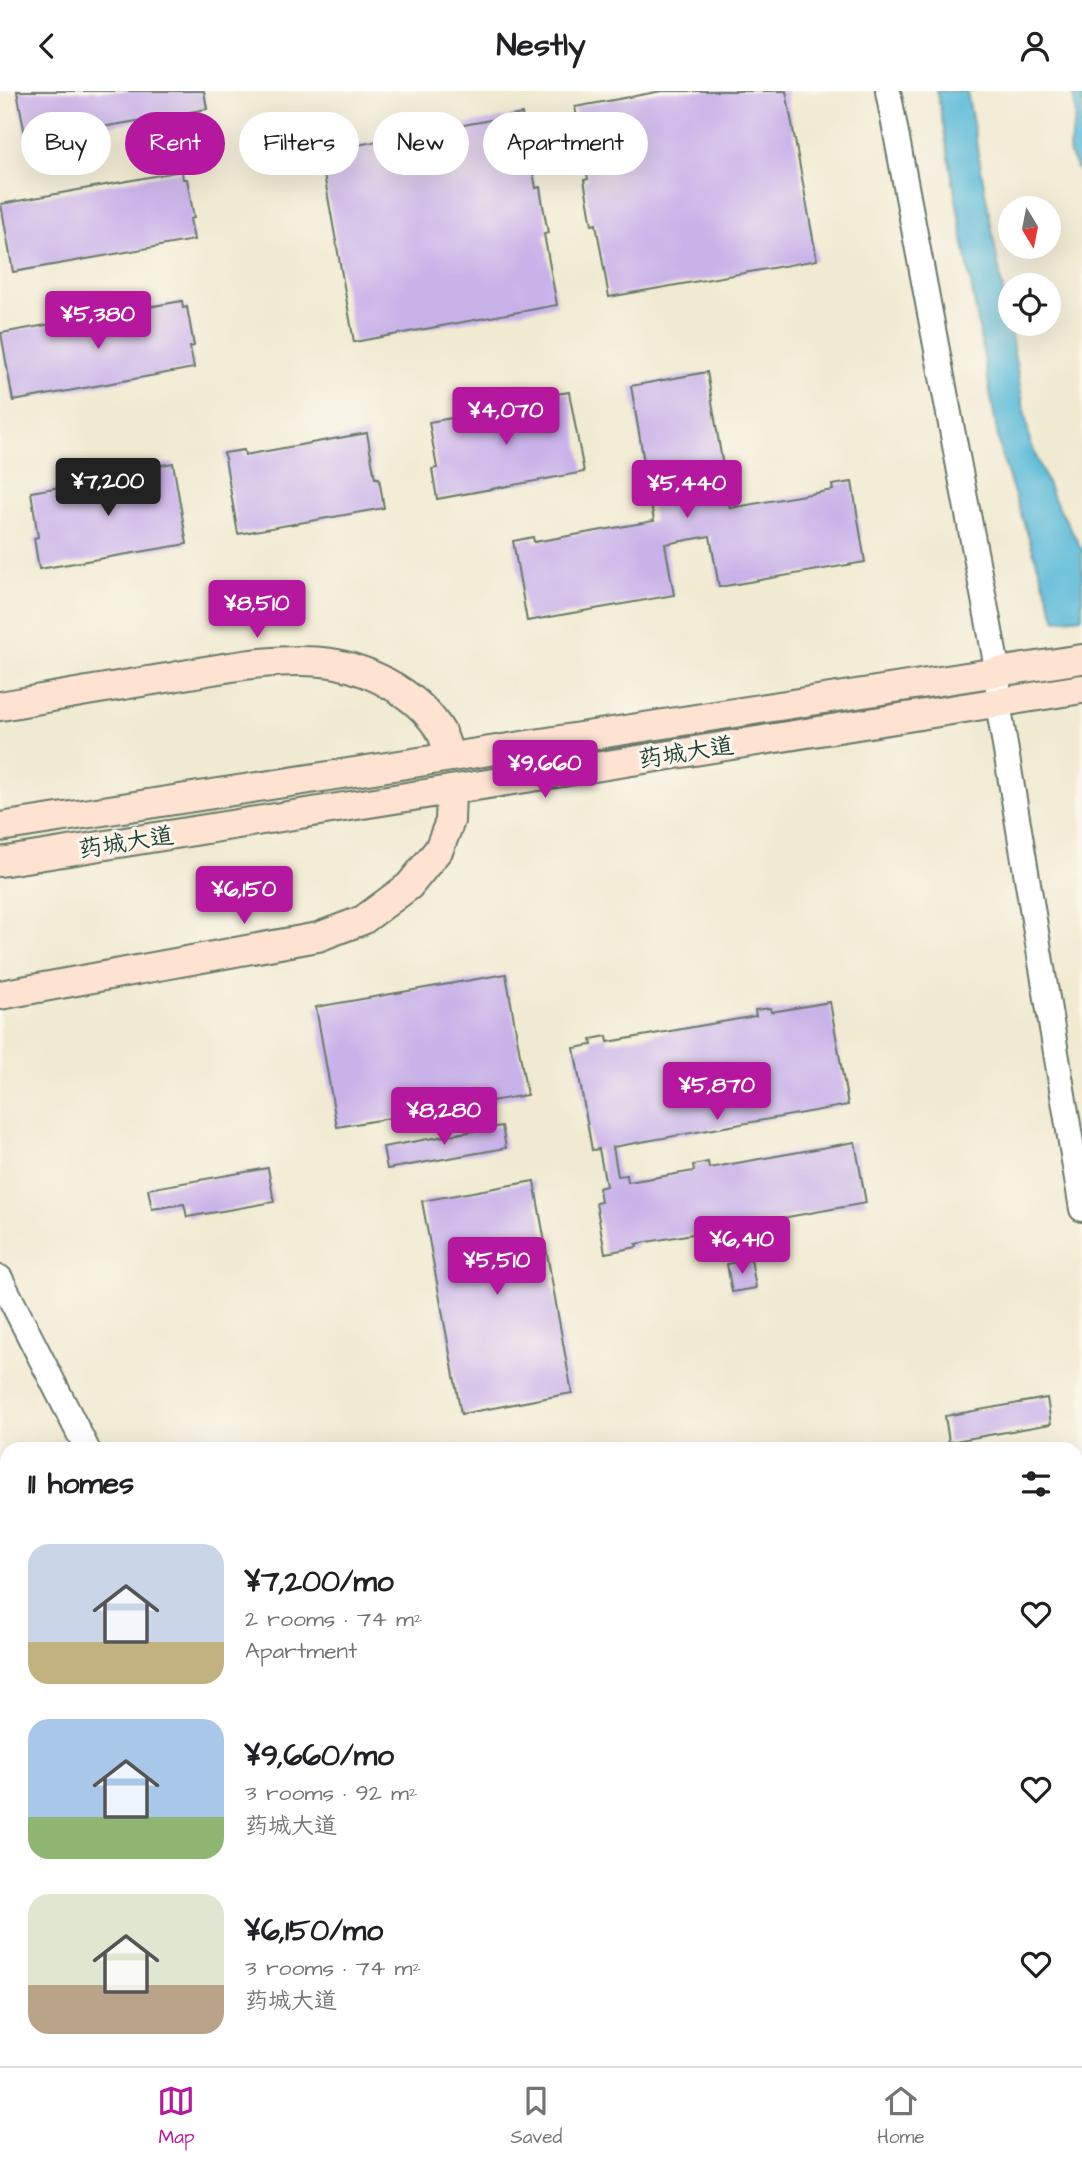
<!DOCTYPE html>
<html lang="en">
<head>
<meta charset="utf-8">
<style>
	:root { --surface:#fff; --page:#f2f2f2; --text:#202124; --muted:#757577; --line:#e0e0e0; --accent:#b5179e }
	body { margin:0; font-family:"Architects Daughter","LXGW WenKai TC",sans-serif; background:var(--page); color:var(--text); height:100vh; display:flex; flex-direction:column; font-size:26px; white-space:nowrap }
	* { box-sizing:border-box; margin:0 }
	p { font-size:23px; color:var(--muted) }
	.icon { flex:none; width:38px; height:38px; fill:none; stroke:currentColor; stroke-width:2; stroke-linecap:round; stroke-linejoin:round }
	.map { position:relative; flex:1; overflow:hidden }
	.sheet { position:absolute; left:0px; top:1351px; width:1083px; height:625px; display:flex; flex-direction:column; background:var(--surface); border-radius:21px 21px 0 0; box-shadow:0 7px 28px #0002 }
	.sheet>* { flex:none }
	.top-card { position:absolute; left:21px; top:21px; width:700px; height:63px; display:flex; gap:14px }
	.needle { width:46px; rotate:170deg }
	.controls { position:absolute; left:998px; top:105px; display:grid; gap:14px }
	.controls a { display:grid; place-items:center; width:63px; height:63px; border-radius:50%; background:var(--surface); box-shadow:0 7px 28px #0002; font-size:35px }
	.price { position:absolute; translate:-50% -60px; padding:0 16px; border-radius:7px; background:var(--accent); color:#fff; font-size:23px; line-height:46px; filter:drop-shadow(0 2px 4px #0008) }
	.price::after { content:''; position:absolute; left:50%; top:42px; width:21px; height:16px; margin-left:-10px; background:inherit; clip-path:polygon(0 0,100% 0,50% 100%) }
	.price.current { background:#222; color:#fff }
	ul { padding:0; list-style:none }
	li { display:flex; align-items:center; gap:21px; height:175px; padding:0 28px }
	li span { display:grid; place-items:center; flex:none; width:196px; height:140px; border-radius:21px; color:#555 }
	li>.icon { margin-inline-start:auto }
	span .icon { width:84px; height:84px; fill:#fffc; stroke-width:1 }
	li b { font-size:30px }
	h2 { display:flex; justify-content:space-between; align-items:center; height:84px; padding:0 28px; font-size:30px }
	.pill { padding:0 24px; border-radius:32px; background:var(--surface); box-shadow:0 7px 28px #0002; font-size:24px; line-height:63px }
	.pill.current { background:var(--accent); color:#fff }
	header { display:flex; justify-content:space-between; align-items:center; height:91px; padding:0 28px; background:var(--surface); font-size:32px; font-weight:700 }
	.menu { display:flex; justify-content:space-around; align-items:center; height:98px; border-top:2px solid var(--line); background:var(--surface); font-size:19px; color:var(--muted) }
	.menu a { display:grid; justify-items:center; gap:4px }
	.menu .current { color:var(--accent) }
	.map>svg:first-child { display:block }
	.water { fill:#59b9d8; stroke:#3c7b86; stroke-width:2 }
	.building { fill:#c9b1e9 }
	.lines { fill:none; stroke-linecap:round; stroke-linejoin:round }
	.minor-casing { stroke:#687a6b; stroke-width:23 }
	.tertiary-casing { stroke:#687a6b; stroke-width:28 }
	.secondary-casing { stroke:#687a6b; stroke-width:32 }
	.minor { stroke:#fff; stroke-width:19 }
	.tertiary { stroke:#fff; stroke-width:24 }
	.secondary { stroke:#fee3d2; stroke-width:28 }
	.labels { text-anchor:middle; stroke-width:6; stroke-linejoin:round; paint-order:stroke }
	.street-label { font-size:24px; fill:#1f3d34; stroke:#fbf7ec }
</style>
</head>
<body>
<header><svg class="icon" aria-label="back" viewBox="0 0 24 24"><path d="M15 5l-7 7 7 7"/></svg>Nestly<svg class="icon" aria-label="person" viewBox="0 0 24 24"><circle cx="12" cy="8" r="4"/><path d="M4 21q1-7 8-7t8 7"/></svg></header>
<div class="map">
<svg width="1082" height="1975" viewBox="0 0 1082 1975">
	<rect width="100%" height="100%" fill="#fbf7ec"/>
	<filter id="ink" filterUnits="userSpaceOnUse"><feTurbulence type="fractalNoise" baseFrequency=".0143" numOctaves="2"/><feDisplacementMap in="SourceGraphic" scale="14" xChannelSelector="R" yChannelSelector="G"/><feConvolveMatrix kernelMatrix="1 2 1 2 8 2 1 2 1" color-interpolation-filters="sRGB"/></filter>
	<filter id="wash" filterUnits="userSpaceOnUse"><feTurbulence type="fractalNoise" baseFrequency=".00686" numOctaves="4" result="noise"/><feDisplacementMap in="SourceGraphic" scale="28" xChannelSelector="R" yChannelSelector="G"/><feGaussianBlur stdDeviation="1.57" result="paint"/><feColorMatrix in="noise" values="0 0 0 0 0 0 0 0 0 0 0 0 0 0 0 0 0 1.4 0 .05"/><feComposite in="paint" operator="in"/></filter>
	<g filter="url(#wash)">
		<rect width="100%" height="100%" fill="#f1ead2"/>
		<g class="water">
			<path d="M937,0H967L1030,351L1051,402L1082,459V526L1056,529L1001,363Z"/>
			<path d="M1073,0H1082V86L1070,65L1069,56L1076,26Z"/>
			<path d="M0,1412L7,1423V1665L0,1647Z"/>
			<path d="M16,1969H133L131,1975H13Z"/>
		</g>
		<g id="blocks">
			<g class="building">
				<path d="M17,0H204L207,18L26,49Z"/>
				<path d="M662,0H786L817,169L609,206L596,133L592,134L584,89L588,88L575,16Z"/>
				<path d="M522,23L536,97L540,96L542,109L548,142L544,143L557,214L354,251L320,61Z"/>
				<path d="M182,80L183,88H187L194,127L190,128L194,149L13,181L1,113Z"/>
				<path d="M182,210L183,217L187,216L194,255L190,256L194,277L13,310L1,242Z"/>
				<path d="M707,281L730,417L833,399L832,394L852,391L865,471L719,496L710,445L665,453L674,504L527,530L513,450L533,446L534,451L654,430L631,295Z"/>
				<path d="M569,301L584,381L437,408L432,378L437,377L429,331L551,309L550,304Z"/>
				<path d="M367,342L375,387H379L384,417L238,443L224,362L244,359L245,364Z"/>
				<path d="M173,372L187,453L39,478L34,447L38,446L31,401L153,380L152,376Z"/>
				<path d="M506,883L527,1004L337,1036L316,916Z"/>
				<path d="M830,911L848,1014L613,1056L618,1085L627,1084L628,1091L694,1080L693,1074L708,1071L709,1077L855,1051L866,1112L636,1153L637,1156L605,1162L596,1112L601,1111L599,1097L606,1095L599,1058L592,1059L574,957L592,954L591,948L607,945L608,951L756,925L755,919L770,917L771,921Z"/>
				<path d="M502,1035L506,1057L387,1078L383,1056Z"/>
				<path d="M268,1077L274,1111L187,1126L184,1113L152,1118L148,1098Z"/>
				<path d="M534,1090L572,1302L461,1323L422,1110Z"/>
				<path d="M751,1168L756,1197L732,1201L727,1173Z"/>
				<path d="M1047,1307L1051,1333L949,1351L945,1325Z"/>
			</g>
		</g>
	</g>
	<g filter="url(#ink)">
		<use href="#blocks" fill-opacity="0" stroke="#687a6b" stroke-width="2"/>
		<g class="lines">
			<defs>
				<path id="minor" d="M1076,1492L1082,1491"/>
				<g id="tertiary">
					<path d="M888,0L998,582V612L1082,1118"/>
					<path d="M0,1187L87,1358"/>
					<path d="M258,1975V1969"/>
				</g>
				<g id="secondary">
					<path d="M0,615C58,605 115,595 173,586C222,577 287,564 337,573C376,581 420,606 441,641C445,649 447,658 450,666"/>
					<path d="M0,736L1082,568"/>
					<path d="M0,771L1082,598"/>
					<path d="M0,904L318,846L363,829L409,795L439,758L450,730L451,699"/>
				</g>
			</defs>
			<use href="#minor" class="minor-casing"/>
			<use href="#tertiary" class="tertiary-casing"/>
			<use href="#secondary" class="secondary-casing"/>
			<use href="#minor" class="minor"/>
			<use href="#tertiary" class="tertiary"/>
			<use href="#secondary" class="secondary"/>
		</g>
	</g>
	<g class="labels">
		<g class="street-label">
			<text transform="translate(686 661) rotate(-9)" y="8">药城大道</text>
			<text transform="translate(126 751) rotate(-9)" y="8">药城大道</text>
		</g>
	</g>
</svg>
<div class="controls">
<a><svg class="needle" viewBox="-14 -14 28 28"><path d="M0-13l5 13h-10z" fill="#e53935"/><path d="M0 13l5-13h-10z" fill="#757577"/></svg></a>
<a><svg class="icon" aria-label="locate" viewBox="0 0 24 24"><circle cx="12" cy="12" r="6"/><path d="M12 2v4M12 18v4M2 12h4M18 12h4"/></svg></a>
</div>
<b class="price" style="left:98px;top:260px">¥5,380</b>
<b class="price" style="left:506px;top:356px">¥4,070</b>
<b class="price current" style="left:108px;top:427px">¥7,200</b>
<b class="price" style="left:687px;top:429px">¥5,440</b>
<b class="price" style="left:257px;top:549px">¥8,510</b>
<b class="price" style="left:545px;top:709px">¥9,660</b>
<b class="price" style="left:244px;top:835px">¥6,150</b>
<b class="price" style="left:717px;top:1031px">¥5,870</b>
<b class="price" style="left:444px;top:1056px">¥8,280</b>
<b class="price" style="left:742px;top:1185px">¥6,410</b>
<b class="price" style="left:497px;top:1206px">¥5,510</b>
<div class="top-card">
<a class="pill">Buy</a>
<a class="pill current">Rent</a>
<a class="pill">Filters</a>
<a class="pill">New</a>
<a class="pill">Apartment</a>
</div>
<section class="sheet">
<h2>11 homes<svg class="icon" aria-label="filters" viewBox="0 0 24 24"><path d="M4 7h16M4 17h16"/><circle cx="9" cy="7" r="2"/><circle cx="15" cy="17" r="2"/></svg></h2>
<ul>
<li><span style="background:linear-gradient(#c9d6e8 70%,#c2b280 0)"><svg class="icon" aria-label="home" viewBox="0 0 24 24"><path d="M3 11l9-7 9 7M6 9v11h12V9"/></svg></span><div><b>¥7,200/mo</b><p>2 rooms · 74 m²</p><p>Apartment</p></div><svg class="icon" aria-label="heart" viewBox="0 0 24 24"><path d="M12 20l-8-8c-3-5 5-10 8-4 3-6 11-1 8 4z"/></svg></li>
<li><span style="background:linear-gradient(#a9c7e8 70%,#8fb573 0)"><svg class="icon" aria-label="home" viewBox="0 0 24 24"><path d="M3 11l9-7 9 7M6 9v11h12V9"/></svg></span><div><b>¥9,660/mo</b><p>3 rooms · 92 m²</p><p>药城大道</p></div><svg class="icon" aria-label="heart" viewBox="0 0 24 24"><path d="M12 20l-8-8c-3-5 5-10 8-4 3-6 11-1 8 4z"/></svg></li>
<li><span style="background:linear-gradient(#dfe7d0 65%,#b9a48a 0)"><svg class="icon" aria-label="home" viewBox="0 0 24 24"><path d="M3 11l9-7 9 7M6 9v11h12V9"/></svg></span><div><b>¥6,150/mo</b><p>3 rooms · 74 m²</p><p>药城大道</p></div><svg class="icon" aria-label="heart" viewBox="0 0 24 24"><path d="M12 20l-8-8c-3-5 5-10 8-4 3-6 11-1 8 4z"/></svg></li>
</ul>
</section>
</div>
<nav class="menu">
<a class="current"><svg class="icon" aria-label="map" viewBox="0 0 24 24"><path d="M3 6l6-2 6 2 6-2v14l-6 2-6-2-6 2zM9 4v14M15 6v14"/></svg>Map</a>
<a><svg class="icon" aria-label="saved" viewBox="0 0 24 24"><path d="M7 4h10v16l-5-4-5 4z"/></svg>Saved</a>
<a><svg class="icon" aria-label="home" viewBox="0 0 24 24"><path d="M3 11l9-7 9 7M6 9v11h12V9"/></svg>Home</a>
</nav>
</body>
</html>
